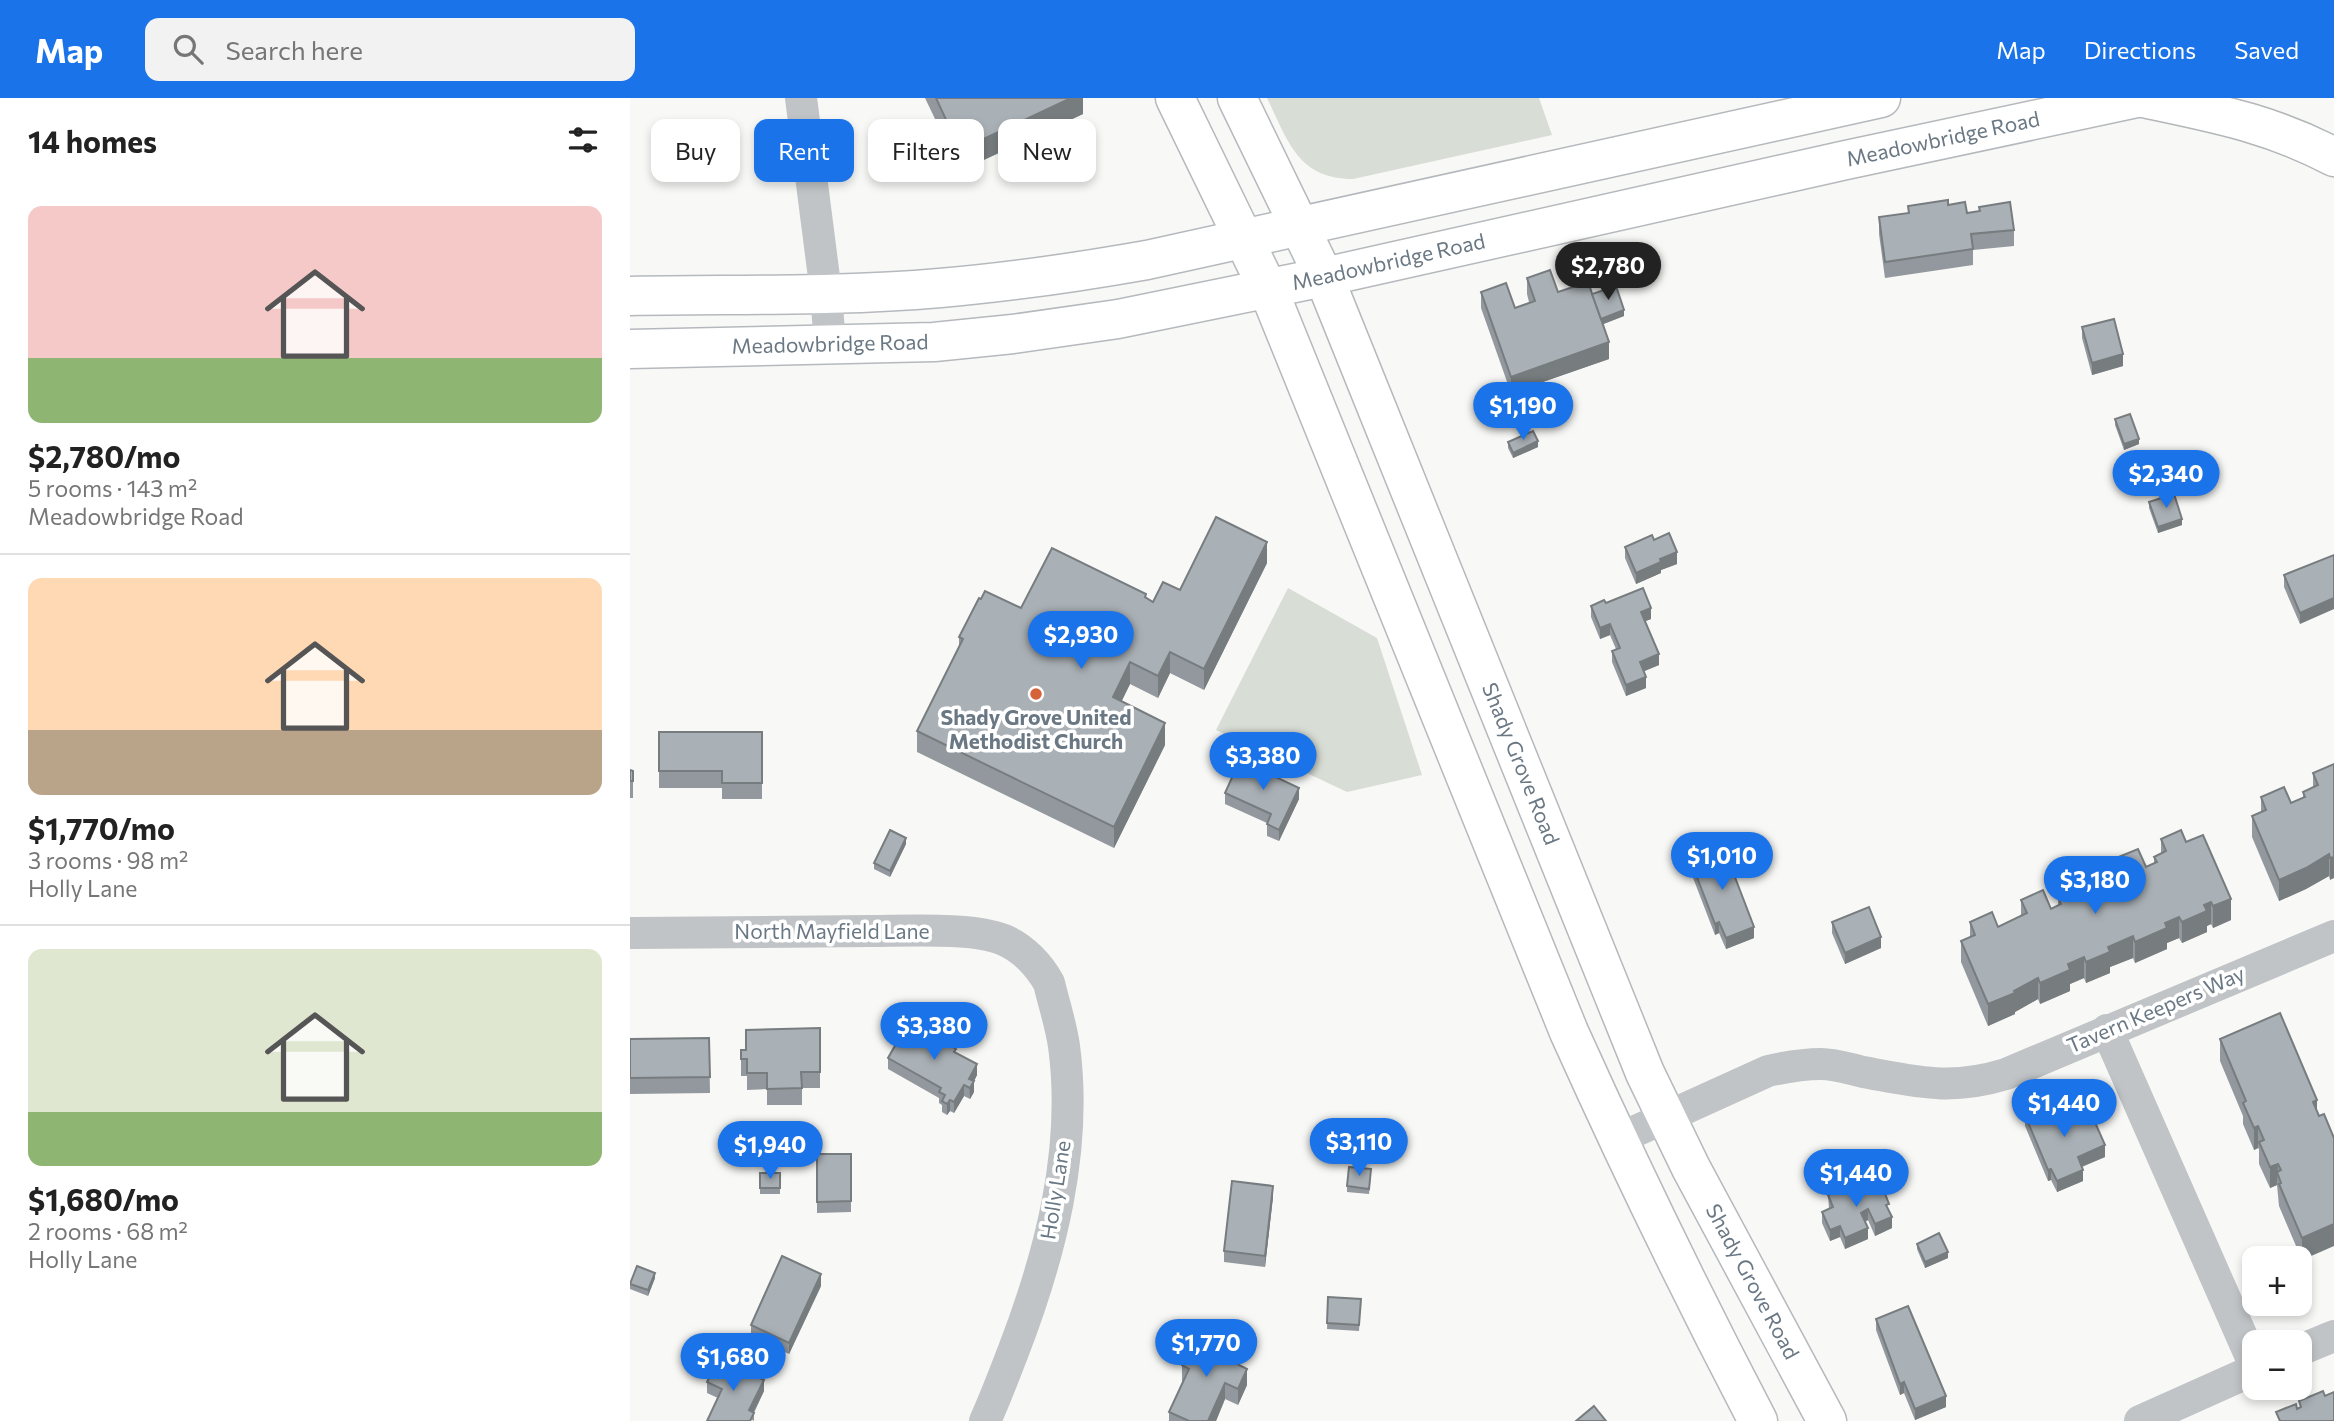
<!DOCTYPE html>
<html lang="en">
<head>
<meta charset="utf-8">
<style>
	:root { --surface:#fff; --page:#f2f2f2; --text:#222; --muted:#767676; --line:#e0e0e0; --accent:#1a73e8 }
	body { margin:0; font-family:Commissioner,sans-serif; background:var(--page); color:var(--text); height:100vh; display:flex; flex-direction:column; font-size:26px; white-space:nowrap }
	* { box-sizing:border-box; margin:0 }
	p { font-size:23px; color:var(--muted) }
	.icon { flex:none; width:38px; height:38px; fill:none; stroke:currentColor; stroke-width:2; stroke-linecap:round; stroke-linejoin:round }
	.map { position:relative; flex:1; overflow:hidden }
	.sheet { display:flex; flex-direction:column; background:var(--surface); width:630px }
	.sheet>* { flex:none }
	.guide { position:absolute; left:21px; top:21px; width:665px; height:63px; display:flex; gap:14px }
	.buttons { position:absolute; left:1612px; top:1148px; display:grid; gap:14px }
	.buttons a { display:grid; place-items:center; width:70px; height:70px; border-radius:14px; background:var(--surface); box-shadow:0 4px 10px #0003; font-size:35px }
	.price { position:absolute; translate:-50% -60px; padding:0 16px; border-radius:24px; background:var(--accent); color:#fff; font-size:23px; line-height:46px; filter:drop-shadow(0 2px 4px #0008) }
	.price::after { content:''; position:absolute; left:50%; top:42px; width:21px; height:16px; margin-left:-10px; background:inherit; clip-path:polygon(0 0,100% 0,50% 100%) }
	.price.on { background:#222; color:#fff }
	ul { padding:0; list-style:none }
	li { display:grid; align-content:center; gap:14px; height:371px; padding:0 28px }
	li+li { border-top:2px solid var(--line) }
	li span { display:grid; place-items:center; height:217px; border-radius:14px; color:#555 }
	li>.icon { margin-inline-start:auto }
	span .icon { width:126px; height:126px; fill:#fffc; stroke-width:1 }
	li b { font-size:30px }
	h2 { display:flex; justify-content:space-between; align-items:center; height:84px; padding:0 28px; font-size:30px }
	.chip { padding:0 24px; border-radius:14px; background:var(--surface); box-shadow:0 4px 10px #0003; font-size:24px; line-height:63px }
	.chip.on { background:var(--accent); color:#fff }
	header { display:flex; align-items:center; gap:42px; box-sizing:border-box; height:98px; padding:0 35px; background:var(--accent); color:#fff }
	header strong { font-size:33px }
	nav { display:flex; gap:38px; margin-inline-start:auto; font-size:24px }
	.search { width:490px; height:63px; background:var(--page); display:flex; align-items:center; gap:18px; box-sizing:border-box; padding:0 24px; border-radius:14px; color:var(--muted); font-size:26px }
	main { display:flex; flex:1; min-height:0 }
	.map>svg:first-child { display:block }
	.green { fill:#d8ddd5 }
	.lines { fill:none; stroke-linecap:round; stroke-linejoin:round }
	.secondary-casing { stroke:#b5b9bd; stroke-width:41 }
	.highway-casing { stroke:#b3b7ba; stroke-width:41 }
	.street { stroke:#c0c4c7; stroke-width:32 }
	.secondary { stroke:#fff; stroke-width:38 }
	.highway { stroke:#fff; stroke-width:38 }
	.wall { fill:#92989d }
	.shaded-wall { fill:#777c7f }
	.building { fill:#aab1b6; stroke:#777c7f; stroke-width:2 }
	.poi-dot { fill:#d66238; stroke:#fff; stroke-width:2.5 }
	.labels { text-anchor:middle; stroke-width:7; stroke-linejoin:round; paint-order:stroke }
	.street-label { font-size:21px; fill:#6a7884; stroke:#fff }
	.poi-label { font-size:21px; font-weight:bold; fill:#6a7884; stroke:#fff }
</style>
</head>
<body>
<header>
<strong>Map</strong>
<div class="search"><svg class="icon" aria-label="search" viewBox="0 0 24 24"><circle cx="10" cy="10" r="6"/><path d="M15 15l6 6"/></svg>Search here</div>
<nav><a>Map</a><a>Directions</a><a>Saved</a></nav>
</header>
<main>
<section class="sheet">
<h2>14 homes<svg class="icon" aria-label="filters" viewBox="0 0 24 24"><path d="M4 7h16M4 17h16"/><circle cx="9" cy="7" r="2"/><circle cx="15" cy="17" r="2"/></svg></h2>
<ul>
<li><span style="background:linear-gradient(#f6c9c9 70%,#8fb573 0)"><svg class="icon" aria-label="home" viewBox="0 0 24 24"><path d="M3 11l9-7 9 7M6 9v11h12V9"/></svg></span><div><b>$2,780/mo</b><p>5 rooms · 143 m²</p><p>Meadowbridge Road</p></div></li>
<li><span style="background:linear-gradient(#ffd9b3 70%,#b9a48a 0)"><svg class="icon" aria-label="home" viewBox="0 0 24 24"><path d="M3 11l9-7 9 7M6 9v11h12V9"/></svg></span><div><b>$1,770/mo</b><p>3 rooms · 98 m²</p><p>Holly Lane</p></div></li>
<li><span style="background:linear-gradient(#dfe7d0 75%,#8fb573 0)"><svg class="icon" aria-label="home" viewBox="0 0 24 24"><path d="M3 11l9-7 9 7M6 9v11h12V9"/></svg></span><div><b>$1,680/mo</b><p>2 rooms · 68 m²</p><p>Holly Lane</p></div></li>
</ul>
</section>
<div class="map">
<svg width="1704" height="1323" viewBox="0 0 1704 1323">
	<rect width="100%" height="100%" fill="#f8f8f6"/>
	<g class="green">
		<path d="M637,0H909L922,37L723,81C668,81 658,43 637,0Z"/>
		<path d="M658,490L747,540L792,677L717,694L586,632Z"/>
	</g>
	<g class="lines">
		<defs>
			<g id="secondary">
				<path d="M545,0L638,191L939,934C998,1065 1061,1195 1128,1323"/>
				<path id="s1" d="M607,0L694,179L1015,975L1061,1070L1197,1323"/>
				<path d="M0,198C103,196 208,199 310,190C380,184 449,174 517,162L1251,0"/>
				<path id="s2" d="M0,251L304,244L383,236L488,221L694,179L1216,62L1507,0"/>
			</g>
			<path id="highway" d="M1513,0C1583,15 1640,25 1704,59"/>
		</defs>
		<use href="#secondary" class="secondary-casing"/>
		<use href="#highway" class="highway-casing"/>
		<g class="street">
			<path d="M171,0L196,195L200,247"/>
			<path d="M0,835C80,834 160,834 241,833C275,833 344,829 374,842C393,850 409,867 419,885C424,906 431,927 434,948C448,1052 420,1158 383,1254C374,1277 365,1301 355,1323"/>
			<path d="M1477,932L1624,1266"/>
			<path d="M988,1041L1138,973C1156,969 1173,966 1191,966C1205,966 1220,971 1233,974C1289,984 1320,993 1376,976L1704,838"/>
			<path d="M1670,1252L1704,1238"/>
			<path d="M1510,1323L1624,1272"/>
		</g>
		<use href="#secondary" class="secondary"/>
		<use href="#highway" class="highway"/>
	</g>
	<g class="wall">
		<path d="M295,0H453V16L330,73Z"/>
		<path d="M1278,108L1337,115L1349,113V109L1384,132V148L1343,152V167L1255,180L1249,136V119L1278,115Z"/>
		<path d="M897,180L928,194L962,196L994,218L973,226L979,261L907,286L915,312L891,321L883,299V295H881L851,210V194L885,210L899,204L897,196Z"/>
		<path d="M1452,229L1493,268L1462,277L1452,240Z"/>
		<path d="M1485,321L1509,346L1494,352L1485,327Z"/>
		<path d="M878,344L908,349L883,360L878,350Z"/>
		<path d="M1519,404L1552,427L1528,435L1519,410Z"/>
		<path d="M1024,442L1047,466L1031,472V475L1006,486L995,460V449Z"/>
		<path d="M1704,457L1670,526L1654,489V477Z"/>
		<path d="M637,465L574,592L540,575L528,600L500,586L491,604L535,647L484,750L287,654V633L329,548V539L391,510L516,500L523,504L550,492Z"/>
		<path d="M976,505L1021,521L1015,523L1029,567L1014,573L1016,590L996,598L982,564V553L986,551L980,537L970,541L961,519V508Z"/>
		<path d="M29,634H132V701H92V690H29Z"/>
		<path d="M0,639V672L3,673V700H0Z"/>
		<path d="M1704,666L1700,782L1699,778L1676,791L1649,803L1622,739V718L1631,715V699L1661,705L1673,700V694L1683,690V675Z"/>
		<path d="M595,695L669,701L649,743L637,738V725L595,706Z"/>
		<path d="M1531,741L1556,744L1601,822L1583,830L1581,826L1577,828V834L1552,845L1549,840L1537,845V851L1505,865L1503,860L1480,869V875L1456,885L1454,880L1440,886V893L1410,906L1408,901L1385,914V916L1358,928L1331,864V843L1340,839V824L1368,829L1391,818V802L1421,811L1428,808V798L1437,794V778H1463L1477,781L1486,777V760L1516,769L1524,765V759L1531,756Z"/>
		<path d="M276,746L260,779L244,771V765Z"/>
		<path d="M1060,761L1124,840L1096,851L1089,835L1085,837L1060,772Z"/>
		<path d="M1202,824L1251,850L1215,866L1202,835Z"/>
		<path d="M190,930V990H172V1007H137V991L117,992V978H111V952H116Z"/>
		<path d="M79,940L80,995L0,996V941Z"/>
		<path d="M1590,941L1687,1002L1672,1162L1649,1108L1647,1087L1640,1090L1629,1066V1051L1628,1050L1624,1052L1613,1026V1018L1590,963Z"/>
		<path d="M326,954L347,977L344,983V994L340,1001L334,998L324,1015L320,1013L317,1017L312,1014V1007L309,1005V1000L258,971V960Z"/>
		<path d="M1395,1017L1436,1023L1475,1059L1452,1069L1453,1083L1427,1094L1421,1082L1418,1083L1395,1028Z"/>
		<path d="M187,1056H221V1114L187,1115Z"/>
		<rect x="130" y="1075" width="20" height="21"/>
		<path d="M741,1077L739,1096L717,1094V1088Z"/>
		<path d="M1234,1096L1259,1114L1262,1130L1245,1138L1238,1122L1235,1124L1238,1141L1215,1151L1210,1139L1200,1143L1192,1125V1114L1199,1111L1198,1097Z"/>
		<path d="M643,1099L635,1169L594,1164V1153Z"/>
		<path d="M1287,1146L1318,1160L1295,1170L1287,1151Z"/>
		<path d="M25,1180L18,1198L0,1191V1186Z"/>
		<path d="M191,1188L159,1256L121,1238V1227Z"/>
		<path d="M698,1199L731,1201L729,1233L697,1231Z"/>
		<path d="M1246,1221L1316,1309L1285,1322L1274,1295L1270,1297L1246,1232Z"/>
		<path d="M564,1250L608,1267L617,1287L608,1307L595,1301L586,1323H539V1314L553,1284H552V1267Z"/>
		<path d="M77,1284L134,1293L124,1315V1323L88,1300L77,1295Z"/>
	</g>
	<g class="shaded-wall">
		<path d="M441,0H453V16L330,73V52Z"/>
		<path d="M994,212V218L971,227V221Z"/>
		<path d="M979,244V261L881,295V279Z"/>
		<path d="M1493,256V268L1462,277V265Z"/>
		<path d="M915,306V312L891,321V316Z"/>
		<path d="M1509,341V346L1494,352V346Z"/>
		<path d="M908,343V349L883,360V355Z"/>
		<path d="M1552,421V427L1528,435V429Z"/>
		<path d="M637,444V465L574,592V571Z"/>
		<path d="M1047,454V466L1031,472V475L1006,486V475L1030,461Z"/>
		<path d="M1704,500V511L1670,526V515Z"/>
		<path d="M1021,510V521L1011,525V514Z"/>
		<path d="M980,526V537L970,541V530Z"/>
		<path d="M540,554V575L528,600V578Z"/>
		<path d="M1029,556V567L1010,575V564Z"/>
		<path d="M500,564V586L483,621V599Z"/>
		<path d="M1016,579V590L996,598V587Z"/>
		<path d="M535,625V647L484,750V729Z"/>
		<path d="M669,690V701L649,743V732Z"/>
		<path d="M276,740V746L260,779V773Z"/>
		<path d="M1699,756V778L1676,791L1649,803V782Z"/>
		<path d="M1704,759V780L1700,782V760Z"/>
		<path d="M1601,801V822L1583,830V808Z"/>
		<path d="M1581,804V826L1577,828V834L1552,845V824L1574,807Z"/>
		<path d="M1549,819V840L1537,845V851L1505,865V844L1535,825Z"/>
		<path d="M1089,824V835L1085,837V826Z"/>
		<path d="M1124,829V840L1096,851V840Z"/>
		<path d="M1503,838V860L1480,869V875L1456,885V864L1478,849Z"/>
		<path d="M1251,839V850L1215,866V855Z"/>
		<path d="M1454,859V880L1440,886V893L1410,906V885L1438,866Z"/>
		<path d="M1408,880V901L1385,914V916L1358,928V906Z"/>
		<path d="M347,966V977L344,983V994L340,1001L339,981Z"/>
		<path d="M334,987V998L324,1015V1004Z"/>
		<path d="M320,1002V1013L317,1017V1006Z"/>
		<path d="M1687,1002V1023L1683,1004Z"/>
		<path d="M1628,1028V1050L1624,1052V1030Z"/>
		<path d="M1475,1047V1059L1448,1070V1059Z"/>
		<path d="M1648,1066L1647,1087L1640,1090V1069Z"/>
		<path d="M1421,1071V1082L1418,1083V1072Z"/>
		<path d="M1453,1072V1083L1427,1094V1083Z"/>
		<path d="M643,1088V1099L635,1169V1158Z"/>
		<path d="M1238,1111V1122L1231,1126V1115Z"/>
		<path d="M1262,1119V1130L1245,1138V1126Z"/>
		<path d="M1704,1126V1148L1672,1162V1140Z"/>
		<path d="M1210,1128V1139L1200,1143V1132Z"/>
		<path d="M1238,1130V1141L1215,1151V1140Z"/>
		<path d="M1318,1154V1160L1295,1170V1164Z"/>
		<path d="M25,1175V1180L18,1198V1192Z"/>
		<path d="M191,1176V1188L159,1256V1245Z"/>
		<path d="M608,1253V1269L603,1264Z"/>
		<path d="M617,1271V1287L608,1307V1291Z"/>
		<path d="M134,1282V1293L119,1323V1312Z"/>
		<path d="M1274,1284V1295L1270,1297V1286Z"/>
		<path d="M595,1285V1301L586,1323H578Z"/>
		<path d="M1316,1298V1309L1285,1322V1311Z"/>
	</g>
	<g class="building">
		<path d="M306,0H441L330,52Z"/>
		<path d="M1318,102V107L1335,104L1337,115L1350,113L1349,109L1380,104L1384,132L1341,136L1343,151L1255,164L1249,119L1279,115L1278,108Z"/>
		<path d="M920,172L928,194L958,184L979,244L881,279L851,194L876,185L885,210L905,203L897,180Z"/>
		<path d="M986,188L994,212L971,221L962,196Z"/>
		<path d="M1484,221L1493,256L1462,265L1452,229Z"/>
		<path d="M906,284L915,306L891,316L883,293Z"/>
		<path d="M1500,316L1509,341L1494,346L1485,321Z"/>
		<path d="M903,333L908,343L883,355L878,344Z"/>
		<path d="M1544,396L1552,421L1528,429L1519,404Z"/>
		<path d="M586,419L637,444L574,571L540,554L528,578L500,564L483,599L535,625L484,729L287,633L333,541L329,539L349,500L351,501L355,493L391,510L422,450L516,496L515,499L523,504L533,484L550,492Z"/>
		<path d="M1039,435L1047,454L1030,461L1031,464L1006,475L995,449L1022,437L1024,442Z"/>
		<path d="M1704,457V500L1670,515L1654,477Z"/>
		<path d="M1013,490L1021,510L1011,514L1029,556L1010,564L1016,579L996,587L982,553L990,550L980,526L970,530L961,508L974,502L976,505Z"/>
		<path d="M29,634H132V685H92V673H29Z"/>
		<path d="M610,662L669,690L649,732L637,726L641,716L595,695Z"/>
		<path d="M1704,666V759L1700,760L1699,756L1676,770L1649,782L1622,718L1636,712L1631,699L1654,689L1661,705L1675,699L1673,694L1688,687L1683,675Z"/>
		<path d="M0,672L3,673V683H0Z"/>
		<path d="M260,732L276,740L260,773L244,765Z"/>
		<path d="M1551,732L1556,744L1573,737L1601,801L1583,808L1581,804L1574,807L1577,813L1552,824L1549,819L1535,825L1537,830L1505,844L1503,838L1478,849L1480,854L1456,864L1454,859L1438,866L1440,872L1410,885L1408,880L1384,893L1385,895L1358,906L1331,843L1345,837L1340,824L1362,814L1368,829L1397,815L1391,802L1413,792L1421,811L1431,806L1428,798L1443,791L1437,778L1459,769L1463,778L1474,774L1477,781L1493,775L1486,760L1508,751L1516,769L1527,764L1524,759L1536,753L1531,741Z"/>
		<path d="M1093,748L1124,829L1096,840L1089,824L1085,826L1060,761Z"/>
		<path d="M1239,809L1251,839L1215,855L1202,824Z"/>
		<path d="M1650,915L1687,1002L1683,1004L1689,1018L1694,1016L1704,1040V1126L1672,1140L1649,1086L1651,1085L1647,1074L1651,1072L1648,1066L1640,1069L1629,1044L1634,1042L1628,1028L1624,1030L1613,1005L1616,1003L1590,941Z"/>
		<path d="M277,927L301,940L302,937L326,951L324,954L347,966L339,981L344,983L340,990L334,987L324,1004L320,1002L317,1006L312,1003L315,997L309,994L311,990L258,960Z"/>
		<path d="M190,930V974H171L172,990L137,991V975H117V961H111V952H116V932Z"/>
		<path d="M79,940L80,979L0,980V941Z"/>
		<path d="M1427,1003L1436,1023L1460,1013L1475,1047L1448,1059L1453,1072L1427,1083L1421,1071L1418,1072L1395,1017Z"/>
		<path d="M187,1056H221V1103L187,1104Z"/>
		<path d="M719,1069L741,1071L739,1091L717,1088Z"/>
		<rect x="130" y="1075" width="20" height="15"/>
		<path d="M602,1083L643,1088L635,1158L594,1153Z"/>
		<path d="M1229,1084L1234,1096L1252,1088L1259,1106L1256,1107L1262,1119L1245,1126L1238,1111L1231,1115L1238,1130L1215,1140L1210,1128L1200,1132L1192,1114L1203,1109L1198,1097Z"/>
		<path d="M1309,1135L1318,1154L1295,1164L1287,1146Z"/>
		<path d="M152,1158L191,1176L159,1245L121,1227Z"/>
		<path d="M7,1168L25,1175L18,1192L0,1186Z"/>
		<path d="M698,1199L731,1201L729,1227L697,1225Z"/>
		<path d="M1278,1208L1316,1298L1285,1311L1274,1284L1270,1286L1246,1221Z"/>
		<path d="M571,1235L608,1253L603,1264L617,1271L608,1291L595,1285L578,1323H559L539,1314L559,1271L552,1267L561,1249L564,1250Z"/>
		<path d="M88,1261L134,1282L119,1312L124,1315L120,1323H77L92,1291L77,1284Z"/>
		<path d="M1693,1293L1695,1298L1704,1294V1323H1650L1646,1314L1666,1306L1667,1311L1671,1309L1669,1303Z"/>
		<path d="M964,1308L976,1323H946Z"/>
	</g>
	<circle class="poi-dot" cx="406" cy="596" r="7"/>
	<g class="labels">
		<g class="street-label">
			<text dy="7" stroke="none"><textPath href="#s2" startOffset="1334">Meadowbridge Road</textPath></text>
			<text dy="7" stroke="none"><textPath href="#s2" startOffset="766">Meadowbridge Road</textPath></text>
			<text dy="7" stroke="none"><textPath href="#s2" startOffset="200">Meadowbridge Road</textPath></text>
			<text dy="7" stroke="none"><textPath href="#s1" startOffset="724">Shady Grove Road</textPath></text>
			<text x="202" y="841">North Mayfield Lane</text>
			<text transform="translate(1526 912) rotate(-23)" y="7">Tavern Keepers Way</text>
			<text transform="translate(426 1092) rotate(-81)" y="7">Holly Lane</text>
			<text dy="7" stroke="none"><textPath href="#s1" startOffset="1292">Shady Grove Road</textPath></text>
		</g>
		<g class="poi-label">
			<text x="406" y="627">Shady Grove United<tspan x="406" dy="24">Methodist Church</tspan></text>
		</g>
	</g>
</svg>
<div class="buttons">
<a>+</a>
<a>−</a>
</div>
<b class="price on" style="left:978px;top:204px">$2,780</b>
<b class="price" style="left:893px;top:344px">$1,190</b>
<b class="price" style="left:1536px;top:412px">$2,340</b>
<b class="price" style="left:451px;top:573px">$2,930</b>
<b class="price" style="left:633px;top:694px">$3,380</b>
<b class="price" style="left:1092px;top:794px">$1,010</b>
<b class="price" style="left:1465px;top:818px">$3,180</b>
<b class="price" style="left:304px;top:964px">$3,380</b>
<b class="price" style="left:1434px;top:1041px">$1,440</b>
<b class="price" style="left:729px;top:1080px">$3,110</b>
<b class="price" style="left:140px;top:1083px">$1,940</b>
<b class="price" style="left:1226px;top:1111px">$1,440</b>
<b class="price" style="left:576px;top:1281px">$1,770</b>
<b class="price" style="left:103px;top:1295px">$1,680</b>
<div class="guide">
<a class="chip">Buy</a>
<a class="chip on">Rent</a>
<a class="chip">Filters</a>
<a class="chip">New</a>
</div>
</div>
</main>
</body>
</html>
